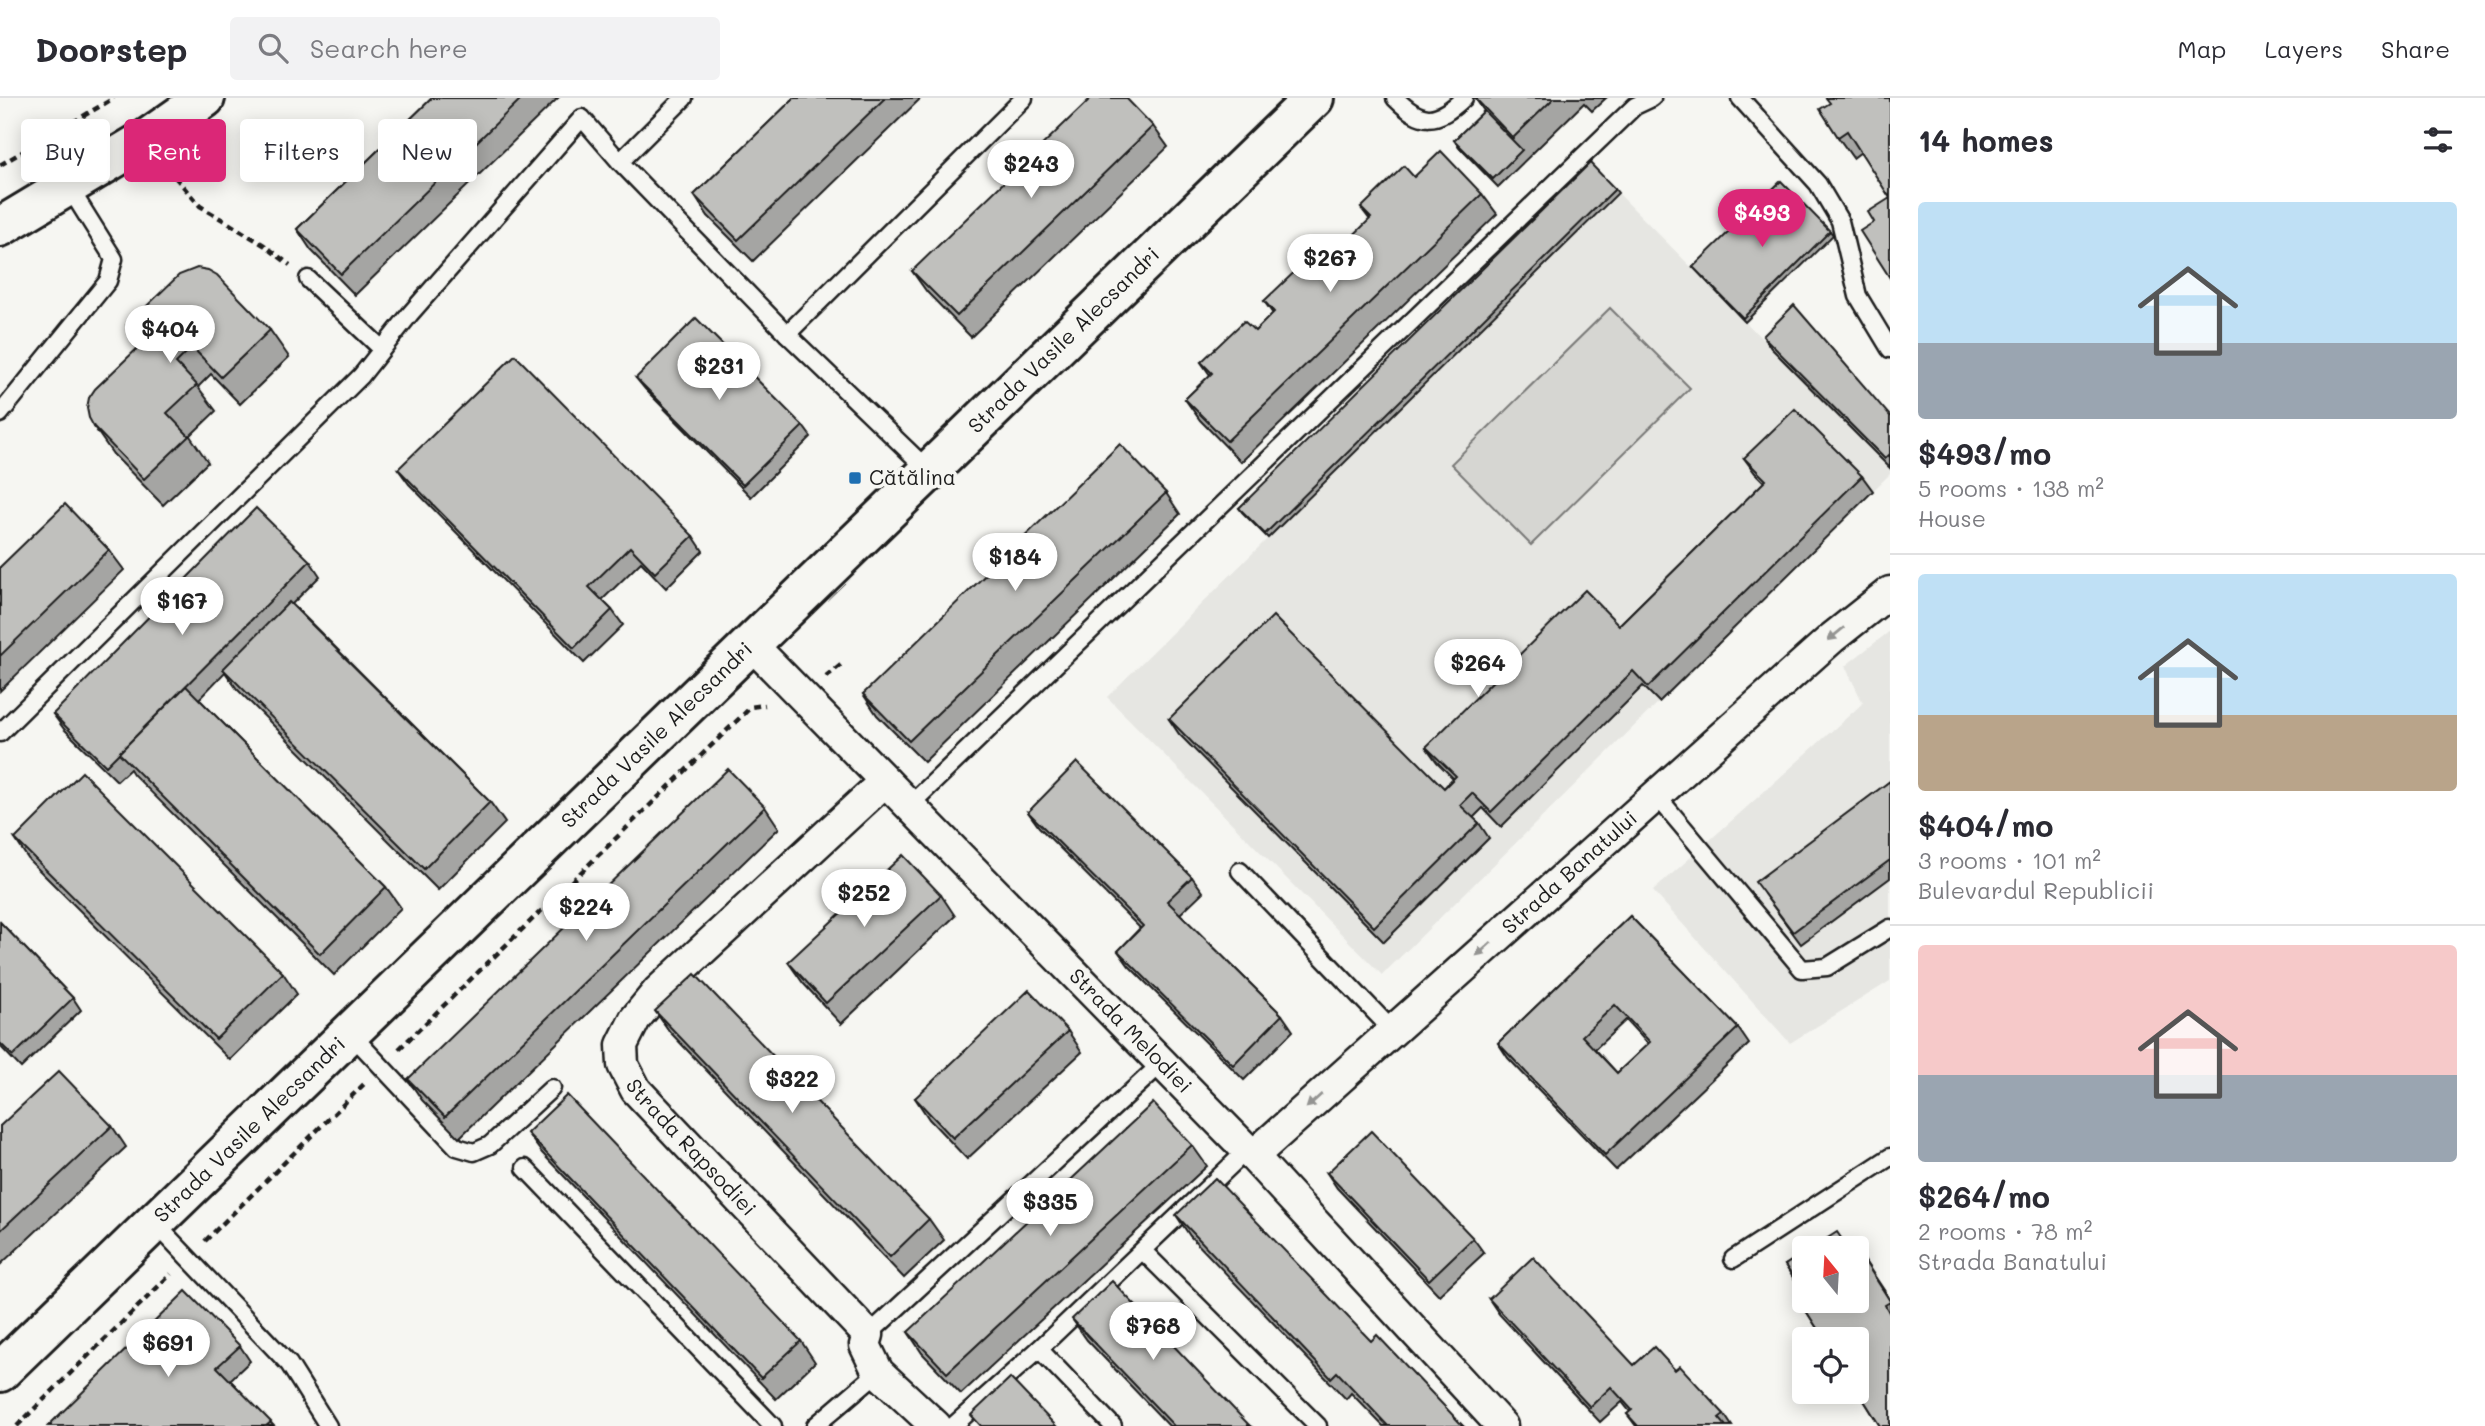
<!DOCTYPE html>
<html lang="en">
<head>
<meta charset="utf-8">
<style>
	:root { --surface:#fff; --page:#f2f2f3; --text:#2b2b33; --muted:#7c7c81; --line:#e1e1e2; --accent:#db2777 }
	body { margin:0; font-family:Mali,sans-serif; background:var(--page); color:var(--text); height:100vh; display:flex; flex-direction:column; font-size:26px; white-space:nowrap }
	* { box-sizing:border-box; margin:0 }
	p { font-size:23px; color:var(--muted) }
	.icon { flex:none; width:38px; height:38px; fill:none; stroke:currentColor; stroke-width:2; stroke-linecap:round; stroke-linejoin:round }
	.map { position:relative; flex:1; overflow:hidden }
	.sheet { display:flex; flex-direction:column; background:var(--surface); width:595px }
	.sheet>* { flex:none }
	.hud { position:absolute; left:21px; top:21px; width:665px; height:63px; display:flex; gap:14px }
	.needle { width:46px; rotate:342deg }
	.tools { position:absolute; left:1792px; top:1138px; display:grid; gap:14px }
	.tools a { display:grid; place-items:center; width:77px; height:77px; border-radius:7px; background:var(--surface); box-shadow:0 4px 18px #0003; font-size:35px }
	.price { position:absolute; translate:-50% -60px; padding:0 16px; border-radius:24px; background:#fff; color:#222; font-size:23px; line-height:46px; filter:drop-shadow(0 2px 4px #0008) }
	.price::after { content:''; position:absolute; left:50%; top:42px; width:21px; height:16px; margin-left:-10px; background:inherit; clip-path:polygon(0 0,100% 0,50% 100%) }
	.price.current { background:var(--accent); color:#fff }
	ul { padding:0; list-style:none }
	li { display:grid; align-content:center; gap:14px; height:371px; padding:0 28px }
	li+li { border-top:2px solid var(--line) }
	li span { display:grid; place-items:center; height:217px; border-radius:7px; color:#555 }
	li>.icon { margin-inline-start:auto }
	span .icon { width:126px; height:126px; fill:#fffc; stroke-width:1 }
	li b { font-size:30px }
	h2 { display:flex; justify-content:space-between; align-items:center; height:84px; padding:0 28px; font-size:30px }
	.tag { padding:0 24px; border-radius:7px; background:var(--surface); box-shadow:0 4px 18px #0003; font-size:24px; line-height:63px }
	.tag.current { background:var(--accent); color:#fff }
	header { display:flex; align-items:center; gap:42px; box-sizing:border-box; height:98px; padding:0 35px; background:var(--surface); border-bottom:2px solid var(--line) }
	header strong { font-size:33px }
	nav { display:flex; gap:38px; margin-inline-start:auto; font-size:24px }
	.search { width:490px; height:63px; background:var(--page); display:flex; align-items:center; gap:18px; box-sizing:border-box; padding:0 24px; border-radius:7px; color:var(--muted); font-size:26px }
	main { display:flex; flex:1; min-height:0 }
	.map>svg:first-child { display:block }
	.built { fill:#e6e6e2 }
	.green { fill:#d6d6d2; stroke:#797977; stroke-width:2 }
	.lines { fill:none; stroke-linecap:round; stroke-linejoin:round }
	.service-casing { stroke:#1c1c1c; stroke-width:21 }
	.minor-casing { stroke:#1c1c1c; stroke-width:35 }
	.tertiary-casing { stroke:#1c1c1c; stroke-width:44 }
	.path { stroke:#1c1c1c; stroke-width:4.5; stroke-dasharray:7 5; stroke-linecap:butt }
	.service { stroke:#f6f6f2; stroke-width:16 }
	.minor { stroke:#f6f6f2; stroke-width:30 }
	.tertiary { stroke:#f6f6f2; stroke-width:38 }
	.wall { fill:#a5a5a3; stroke:#1c1c1c; stroke-width:2; fill-rule:evenodd }
	.building { fill:#c0c0bd; stroke:#1c1c1c; stroke-width:2; fill-rule:evenodd }
	.oneway { fill:#949492 }
	.poi-dot { fill:#1f6fb2; stroke:#f6f6f2; stroke-width:2.5 }
	.labels { text-anchor:middle; stroke-width:7; stroke-linejoin:round; paint-order:stroke }
	.street-label { font-size:21px; fill:#1c1c1c; stroke:#f6f6f2 }
	.poi-label { font-size:21px; fill:#1c1c1c; stroke:#f6f6f2; text-anchor:start }
</style>
</head>
<body>
<header>
<strong>Doorstep</strong>
<div class="search"><svg class="icon" aria-label="search" viewBox="0 0 24 24"><circle cx="10" cy="10" r="6"/><path d="M15 15l6 6"/></svg>Search here</div>
<nav><a>Map</a><a>Layers</a><a>Share</a></nav>
</header>
<main>
<div class="map">
<svg width="1890" height="1328" viewBox="0 0 1890 1328">
	<rect width="100%" height="100%" fill="#f6f6f2"/>
	<filter id="ink" filterUnits="userSpaceOnUse"><feTurbulence type="fractalNoise" baseFrequency=".0143" numOctaves="2"/><feDisplacementMap in="SourceGraphic" scale="14" xChannelSelector="R" yChannelSelector="G"/><feConvolveMatrix kernelMatrix="1 2 1 2 8 2 1 2 1" color-interpolation-filters="sRGB"/></filter>
	<g filter="url(#ink)">
		<g class="built">
			<path d="M1618,95L1890,370V376L1382,877L1107,599Z"/>
			<path d="M1890,533V883L1790,945L1653,793L1863,605L1845,568Z"/>
		</g>
		<path class="green" d="M1610,210L1690,290L1531,447L1451,366Z"/>
		<g class="lines">
			<defs>
				<g id="service">
					<path d="M684,0L620,64L787,236L1024,0"/>
					<path d="M1395,0C1422,27 1436,26 1464,0"/>
					<path d="M1740,0L1818,86L1840,123L1858,198L1890,251"/>
					<path d="M308,181L382,251"/>
					<path d="M787,236L929,373"/>
					<path d="M0,316L108,183L114,161L69,89"/>
					<path d="M0,635L361,278L410,216L582,20L620,64"/>
					<path d="M1656,697L1802,871L1827,869L1890,830"/>
					<path d="M909,708L1635,8L1652,0"/>
					<path d="M1240,773L1393,933"/>
					<path d="M350,935L457,1049L474,1054L490,1047L552,990"/>
					<path d="M525,1070L773,1328"/>
					<path d="M154,1124L289,1266L328,1328"/>
					<path d="M1143,1153L1318,1328"/>
					<path d="M1733,1161L1890,1059"/>
					<path d="M868,1237L1162,965"/>
					<path d="M1039,1251L1113,1328"/>
					<path d="M815,1328L878,1274"/>
					<path d="M953,1328L1039,1251L1247,1052"/>
				</g>
				<g id="minor">
					<path id="s1" d="M751,546L1253,1058L1502,1328"/>
					<path id="s2" d="M885,683L658,893L635,921L622,947L623,967L636,992L868,1237L865,1247L878,1274L936,1328"/>
					<path id="s3" d="M1253,1058L1832,540L1890,494"/>
				</g>
				<g id="tertiary">
					<path d="M0,129L148,40L205,0"/>
					<path id="s4" d="M0,1274L1314,0"/>
				</g>
			</defs>
			<use href="#service" class="service-casing"/>
			<use href="#minor" class="minor-casing"/>
			<use href="#tertiary" class="tertiary-casing"/>
			<g class="path">
				<path d="M0,67L114,0"/>
				<path d="M175,79L200,108L264,147L290,167"/>
				<path d="M826,579L842,566"/>
				<path d="M399,951L751,609L765,607"/>
				<path d="M205,1143L365,985"/>
				<path d="M17,1328L171,1176"/>
			</g>
			<use href="#service" class="service"/>
			<use href="#minor" class="minor"/>
			<use href="#tertiary" class="tertiary"/>
		</g>
		<g class="wall">
			<path d="M432,0H558L355,197L311,152L297,131Z"/>
			<path d="M794,0H921L753,163L708,118L694,97Z"/>
			<path d="M1475,0H1606L1592,13L1584,5L1498,89L1460,50L1454,42L1484,13Z"/>
			<path d="M1830,5L1861,54L1853,60L1838,39Z"/>
			<path d="M1153,28L1168,49L971,239L927,194L912,173Z"/>
			<path d="M1414,79L1482,96L1497,116L1241,364L1200,322L1185,301L1210,277L1201,264L1255,233L1273,216L1264,203L1318,172L1370,122L1361,110Z"/>
			<path d="M1615,91L1618,95L1268,440L1242,414L1239,410Z"/>
			<path d="M1830,133L1833,137L1745,224L1693,169Z"/>
			<path d="M127,227L270,232L289,259L240,306L211,276L198,289L216,313L190,338L208,364L163,407L113,356L94,329L141,247Z"/>
			<path d="M1763,238L1890,318V370L1771,250Z"/>
			<path d="M636,280L803,328L811,339L751,399L645,291Z"/>
			<path d="M1744,360L1862,378L1873,393L1659,604L1643,588L1501,729L1483,710L1473,720L1479,725L1489,740L1384,844L1179,636L1169,621L1444,690L1453,680L1437,664L1426,649L1619,527L1764,384L1755,375Z"/>
			<path d="M398,371L693,438L703,453L666,490L641,464L602,502L612,512L623,527L584,565L409,386Z"/>
			<path d="M1166,395L1180,416L924,664L877,617L863,596Z"/>
			<path d="M109,452L124,472L0,593V469Z"/>
			<path d="M310,463L320,478L292,506L490,704L505,725L438,792L237,591L225,574L199,601L386,789L401,810L334,877L133,676L130,671L117,683L64,631L53,616Z"/>
			<path d="M1890,683V780L1801,846L1764,796Z"/>
			<path d="M765,709L779,730L459,1040L422,1002L408,981Z"/>
			<path d="M1028,714L1192,779L1203,794L1180,816L1282,917L1293,933L1244,982L1129,868L1118,853L1140,830L1039,729Z"/>
			<path d="M15,741L283,875L297,896L230,962L29,762Z"/>
			<path d="M941,797L955,818L841,926L803,885L788,864Z"/>
			<path d="M1630,818L1738,930L1749,946L1616,1072L1508,960L1498,945ZM1626,922L1648,946L1617,975L1595,951Z"/>
			<path d="M0,824L73,900L81,912L21,970L0,948Z"/>
			<path d="M655,913L929,1121L944,1142L904,1180L670,934Z"/>
			<path d="M1068,933L1082,954L967,1061L929,1021L915,1000Z"/>
			<path d="M0,1028H112L126,1049L0,1167Z"/>
			<path d="M527,1035L801,1243L815,1264L776,1301L542,1055Z"/>
			<path d="M1192,1047L1207,1068L961,1296L922,1255L908,1234Z"/>
			<path d="M1327,1075L1473,1140L1484,1155L1439,1197L1337,1090Z"/>
			<path d="M1176,1117L1371,1243L1463,1328H1383L1351,1295L1346,1301L1190,1138Z"/>
			<path d="M1804,1155V1202H1857V1158L1860,1156L1890,1201V1328H1880L1860,1296L1866,1292L1857,1278V1241H1824L1796,1197L1802,1193L1785,1167Z"/>
			<path d="M1489,1201L1634,1267L1675,1272L1724,1316L1732,1328H1636L1627,1316L1630,1314L1622,1304L1600,1324L1499,1216Z"/>
			<path d="M1072,1221L1250,1328H1169L1087,1242Z"/>
			<path d="M240,1248L250,1263L230,1282L274,1328H48Z"/>
		</g>
		<g class="building">
			<path d="M432,0H522L341,176L297,131Z"/>
			<path d="M794,0H885L738,142L694,97Z"/>
			<path d="M1091,0H1126L1153,28L957,218L912,173Z"/>
			<path d="M1475,0H1554L1513,40Z"/>
			<path d="M1826,0H1890V100L1847,33L1838,39L1820,11L1830,5Z"/>
			<path d="M1484,13L1522,52L1493,81L1454,42Z"/>
			<path d="M1441,53L1482,96L1227,343L1185,301L1212,275L1201,264L1244,223L1255,233L1274,214L1264,203L1307,162L1318,172L1371,120L1361,110L1404,68L1414,79Z"/>
			<path d="M1590,65L1615,91L1265,436L1239,410Z"/>
			<path d="M1781,83L1830,133L1743,220L1693,169Z"/>
			<path d="M1890,100V180L1860,133L1874,124L1868,114Z"/>
			<path d="M197,170L208,172L217,177L270,232L221,279L192,249L176,265L197,287L167,315L189,338L144,381L94,329L89,320L87,310L89,300L95,291L144,244L127,227L179,177Z"/>
			<path d="M1794,207L1890,318V356L1885,361L1763,238Z"/>
			<path d="M696,220L803,328L743,387L636,280Z"/>
			<path d="M515,257L693,438L655,475L630,449L589,489L612,512L574,550L398,371Z"/>
			<path d="M1795,311L1862,378L1648,589L1633,573L1491,714L1472,695L1460,707L1479,725L1374,829L1169,621L1273,518L1444,690L1456,678L1426,649L1585,492L1619,527L1766,382L1744,360Z"/>
			<path d="M1120,346L1166,395L909,643L863,596Z"/>
			<path d="M65,406L109,452L0,558V469Z"/>
			<path d="M256,410L310,463L106,668L53,616Z"/>
			<path d="M289,504L490,704L424,771L223,571Z"/>
			<path d="M186,588L386,789L320,856L119,655Z"/>
			<path d="M1077,664L1192,779L1167,803L1282,917L1233,967L1118,853L1143,828L1028,714Z"/>
			<path d="M728,671L765,709L445,1019L408,981Z"/>
			<path d="M82,674L283,875L216,941L15,741Z"/>
			<path d="M1890,683V762L1793,834L1755,784Z"/>
			<path d="M903,757L941,797L826,905L788,864Z"/>
			<path d="M1630,818L1738,930L1605,1057L1498,945ZM1615,907L1650,944L1617,975L1582,938Z"/>
			<path d="M0,824L73,900L13,958L0,945Z"/>
			<path d="M695,876L929,1121L890,1159L655,913Z"/>
			<path d="M1029,892L1068,933L953,1040L915,1000Z"/>
			<path d="M59,973L112,1028L0,1133V1028Z"/>
			<path d="M567,997L801,1243L761,1280L527,1035Z"/>
			<path d="M1153,1005L1192,1047L947,1275L908,1234Z"/>
			<path d="M1371,1033L1473,1140L1429,1182L1327,1075Z"/>
			<path d="M1215,1080L1371,1243L1377,1237L1463,1328H1388L1337,1274L1331,1280L1176,1117Z"/>
			<path d="M1837,1134L1848,1150H1812Z"/>
			<path d="M1804,1155V1202H1857V1158L1860,1156L1890,1203V1204L1885,1207L1890,1216V1328H1880L1860,1296L1866,1292L1857,1278V1241H1824L1796,1197L1802,1193L1785,1167Z"/>
			<path d="M1533,1159L1634,1267L1654,1249L1675,1272L1680,1268L1724,1316L1719,1320L1726,1328H1638L1627,1316L1632,1312L1611,1289L1590,1309L1489,1201Z"/>
			<path d="M1112,1183L1250,1328H1174L1072,1221Z"/>
			<path d="M186,1193L240,1248L217,1269L271,1324L266,1328H48Z"/>
			<path d="M1010,1280L1056,1328H981L971,1317Z"/>
		</g>
		<defs><path id="oneway-solid" d="M-6-.8H1V-3.2L6.5 0L1 3.2V.8H-6Z" transform="scale(1.75)"/></defs>
		<g class="oneway">
			<use href="#oneway-solid" transform="translate(1836 536) rotate(141)"/>
			<use href="#oneway-solid" transform="translate(1484 851) rotate(138)"/>
			<use href="#oneway-solid" transform="translate(1314 1003) rotate(138)"/>
		</g>
	</g>
	<rect class="poi-dot" x="848" y="373" width="14" height="14" rx="3.5"/>
	<g class="labels">
		<g class="street-label">
			<text dy="7" stroke="none"><textPath href="#s4" startOffset="1482">Strada Vasile Alecsandri</textPath></text>
			<text dy="7" stroke="none"><textPath href="#s4" startOffset="915">Strada Vasile Alecsandri</textPath></text>
			<text dy="7" stroke="none"><textPath href="#s3" startOffset="425">Strada Banatului</textPath></text>
			<text dy="7" stroke="none"><textPath href="#s1" startOffset="542">Strada Melodiei</textPath></text>
			<text dy="7" stroke="none"><textPath href="#s4" startOffset="348">Strada Vasile Alecsandri</textPath></text>
			<text dy="7" stroke="none"><textPath href="#s2" startOffset="502">Strada Rapsodiei</textPath></text>
		</g>
		<g class="poi-label">
			<text x="869" y="387">Cătălina</text>
		</g>
	</g>
</svg>
<div class="tools">
<a><svg class="needle" viewBox="-14 -14 28 28"><path d="M0-13l5 13h-10z" fill="#e53935"/><path d="M0 13l5-13h-10z" fill="#7c7c81"/></svg></a>
<a><svg class="icon" aria-label="locate" viewBox="0 0 24 24"><circle cx="12" cy="12" r="6"/><path d="M12 2v4M12 18v4M2 12h4M18 12h4"/></svg></a>
</div>
<b class="price" style="left:1031px;top:102px">$243</b>
<b class="price current" style="left:1762px;top:151px">$493</b>
<b class="price" style="left:1330px;top:196px">$267</b>
<b class="price" style="left:170px;top:267px">$404</b>
<b class="price" style="left:719px;top:304px">$231</b>
<b class="price" style="left:1015px;top:495px">$184</b>
<b class="price" style="left:182px;top:539px">$167</b>
<b class="price" style="left:1478px;top:601px">$264</b>
<b class="price" style="left:864px;top:831px">$252</b>
<b class="price" style="left:586px;top:845px">$224</b>
<b class="price" style="left:792px;top:1017px">$322</b>
<b class="price" style="left:1050px;top:1140px">$335</b>
<b class="price" style="left:1153px;top:1264px">$768</b>
<b class="price" style="left:168px;top:1281px">$691</b>
<div class="hud">
<a class="tag">Buy</a>
<a class="tag current">Rent</a>
<a class="tag">Filters</a>
<a class="tag">New</a>
</div>
</div>
<section class="sheet">
<h2>14 homes<svg class="icon" aria-label="filters" viewBox="0 0 24 24"><path d="M4 7h16M4 17h16"/><circle cx="9" cy="7" r="2"/><circle cx="15" cy="17" r="2"/></svg></h2>
<ul>
<li><span style="background:linear-gradient(#bfe0f5 65%,#9aa5b1 0)"><svg class="icon" aria-label="home" viewBox="0 0 24 24"><path d="M3 11l9-7 9 7M6 9v11h12V9"/></svg></span><div><b>$493/mo</b><p>5 rooms · 138 m²</p><p>House</p></div></li>
<li><span style="background:linear-gradient(#bfe0f5 65%,#b9a48a 0)"><svg class="icon" aria-label="home" viewBox="0 0 24 24"><path d="M3 11l9-7 9 7M6 9v11h12V9"/></svg></span><div><b>$404/mo</b><p>3 rooms · 101 m²</p><p>Bulevardul Republicii</p></div></li>
<li><span style="background:linear-gradient(#f6c9c9 60%,#9aa5b1 0)"><svg class="icon" aria-label="home" viewBox="0 0 24 24"><path d="M3 11l9-7 9 7M6 9v11h12V9"/></svg></span><div><b>$264/mo</b><p>2 rooms · 78 m²</p><p>Strada Banatului</p></div></li>
</ul>
</section>
</main>
</body>
</html>
